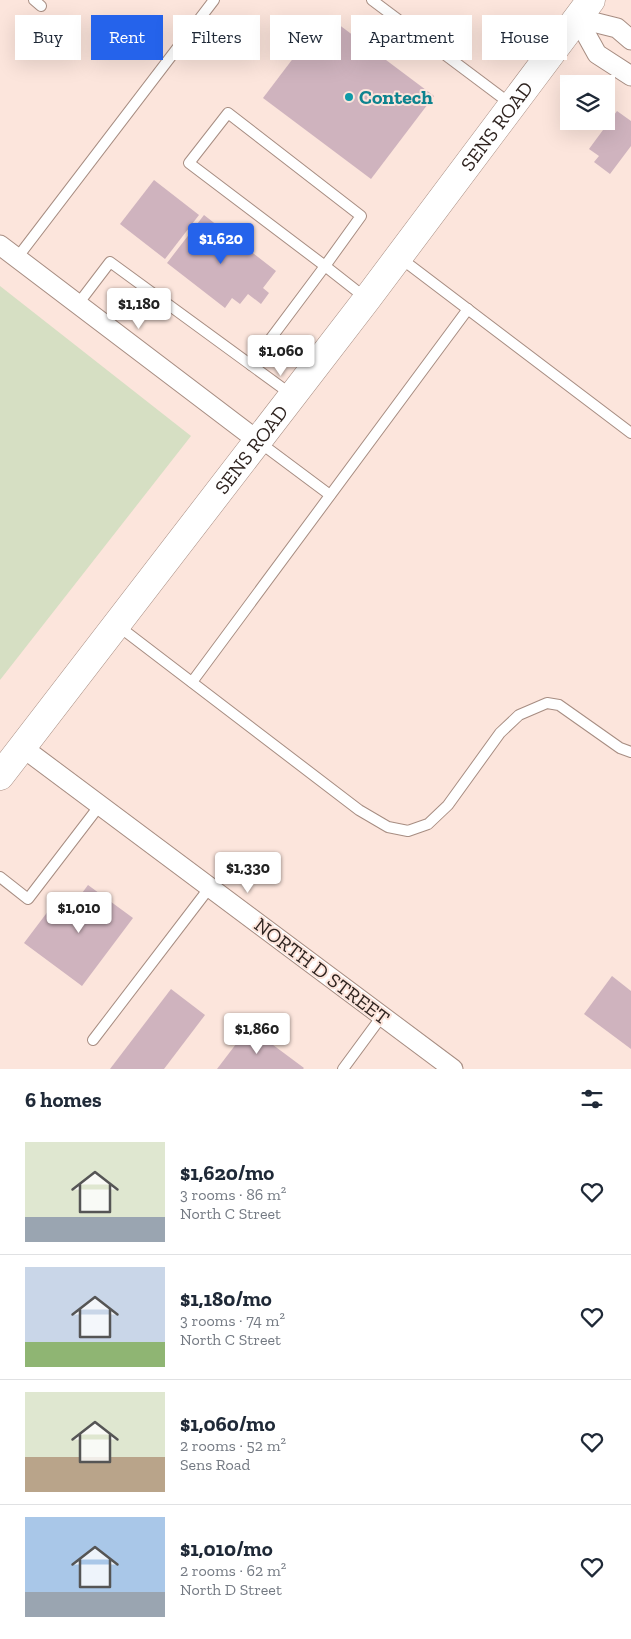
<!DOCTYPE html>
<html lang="en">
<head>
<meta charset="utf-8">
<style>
	:root { --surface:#fff; --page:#f2f2f3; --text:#1f2937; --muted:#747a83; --line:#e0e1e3; --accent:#2563eb }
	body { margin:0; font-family:"Zilla Slab",serif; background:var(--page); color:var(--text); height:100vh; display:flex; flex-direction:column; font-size:19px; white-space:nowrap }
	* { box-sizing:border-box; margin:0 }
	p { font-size:16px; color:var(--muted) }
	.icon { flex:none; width:28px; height:28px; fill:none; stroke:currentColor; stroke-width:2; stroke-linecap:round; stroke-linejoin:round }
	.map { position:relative; height:1069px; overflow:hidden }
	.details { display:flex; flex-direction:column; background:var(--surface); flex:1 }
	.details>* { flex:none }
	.banner { position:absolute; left:15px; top:15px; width:601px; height:45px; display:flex; gap:10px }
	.buttons { position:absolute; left:560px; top:75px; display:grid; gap:10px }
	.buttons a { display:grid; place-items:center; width:55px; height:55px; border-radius:0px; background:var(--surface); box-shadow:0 5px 20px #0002; font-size:25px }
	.price { position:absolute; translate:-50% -42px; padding:0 11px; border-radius:5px; background:#fff; color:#222; font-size:16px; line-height:32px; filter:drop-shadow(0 1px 2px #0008) }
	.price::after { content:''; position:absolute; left:50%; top:30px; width:15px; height:11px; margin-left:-8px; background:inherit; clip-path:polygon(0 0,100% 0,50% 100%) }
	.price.selected { background:var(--accent); color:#fff }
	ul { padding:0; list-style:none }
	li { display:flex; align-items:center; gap:15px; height:125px; padding:0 25px }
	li+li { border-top:1px solid var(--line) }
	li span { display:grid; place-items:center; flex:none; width:140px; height:100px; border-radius:0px; color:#555 }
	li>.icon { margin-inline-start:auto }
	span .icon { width:60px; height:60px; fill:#fffc; stroke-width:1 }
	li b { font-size:21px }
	h2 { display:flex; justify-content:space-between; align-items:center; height:60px; padding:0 25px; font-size:21px }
	.pill { padding:0 18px; border-radius:0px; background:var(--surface); box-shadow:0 5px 20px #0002; font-size:18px; line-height:45px }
	.pill.selected { background:var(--accent); color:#fff }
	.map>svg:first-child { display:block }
	.green { fill:#d6dfc3 }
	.building { fill:#cfb3be }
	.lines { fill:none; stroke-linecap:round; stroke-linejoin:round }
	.service-casing { stroke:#a78d82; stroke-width:12 }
	.minor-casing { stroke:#a78d82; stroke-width:21 }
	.secondary-casing { stroke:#a78d82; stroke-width:29 }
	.service { stroke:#fff; stroke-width:10 }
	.minor { stroke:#fff; stroke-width:19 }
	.secondary { stroke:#fff; stroke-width:28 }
	.culture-dot { fill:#0f9aa8; stroke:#fce5dc; stroke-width:2 }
	.labels { text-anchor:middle; stroke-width:4; stroke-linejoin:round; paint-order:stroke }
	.culture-label { font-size:20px; font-weight:bold; fill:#0d838f; stroke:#fce5dc; text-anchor:start }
	.street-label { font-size:20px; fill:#302521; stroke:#fce5dc }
</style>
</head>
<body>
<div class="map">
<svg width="631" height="1069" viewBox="0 0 631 1069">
	<rect width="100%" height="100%" fill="#fce5dc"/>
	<path class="green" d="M0,286L191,436L0,680Z"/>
	<g class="building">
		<path d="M326,15L434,96L371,179L263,98Z"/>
		<path d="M617,111L631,121V146L610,174L594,162L599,156L589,149Z"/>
		<path d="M154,180L199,215L165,259L120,224Z"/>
		<path d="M204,215L276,271L263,288L269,293L261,304L248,294L240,304L232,298L225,308L167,263Z"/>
		<path d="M88,885L133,918L82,986L24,943L55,902L68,912Z"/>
		<path d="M612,976L631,991V1049L584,1014Z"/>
		<path d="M171,989L205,1015L164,1069H110Z"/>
		<path d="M249,1027L304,1068L303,1069H217Z"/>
	</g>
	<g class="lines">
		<defs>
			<g id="service">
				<path d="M34,0L41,6"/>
				<path d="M372,0L512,105"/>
				<path d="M228,113L361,216L325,266L189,163Z"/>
				<path d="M399,257L631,433"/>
				<path d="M17,258L214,0"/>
				<path d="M78,304L110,262L292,395"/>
				<path d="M251,365L325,266L367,299"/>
				<path d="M259,442L330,495"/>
				<path d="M117,625L359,810L388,827L408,831L428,824L448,805L500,733L519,715L547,703L559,705L620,748L631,752"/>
				<path d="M192,682L468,309"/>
				<path d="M0,877L28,899L100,805"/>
				<path d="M93,1040L210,887"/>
				<path d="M343,1069L382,1016"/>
			</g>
			<g id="minor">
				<path d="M577,18L597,54L631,76"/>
				<path d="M577,18L617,28L631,40"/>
				<path d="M0,245L258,441"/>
				<path d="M22,747L453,1069"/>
			</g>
			<g id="secondary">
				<path id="s1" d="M0,776L367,299L591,0"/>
			</g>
		</defs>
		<use href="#service" class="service-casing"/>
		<use href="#minor" class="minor-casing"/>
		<use href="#secondary" class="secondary-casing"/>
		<use href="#service" class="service"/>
		<use href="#minor" class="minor"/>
		<use href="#secondary" class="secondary"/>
	</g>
	<circle class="culture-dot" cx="349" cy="97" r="5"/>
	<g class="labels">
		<g class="culture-label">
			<text x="359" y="104">Contech</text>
		</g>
		<g class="street-label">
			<text dy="7" stroke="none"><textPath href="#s1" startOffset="818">SENS ROAD</textPath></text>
			<text dy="7" stroke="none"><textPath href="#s1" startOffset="412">SENS ROAD</textPath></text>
			<text transform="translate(322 971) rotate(37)" y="7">NORTH D STREET</text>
		</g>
	</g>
</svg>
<div class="buttons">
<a><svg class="icon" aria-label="layers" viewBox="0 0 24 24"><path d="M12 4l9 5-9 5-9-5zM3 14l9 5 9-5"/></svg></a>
</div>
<b class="price selected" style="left:221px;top:265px">$1,620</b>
<b class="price" style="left:139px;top:330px">$1,180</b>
<b class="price" style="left:281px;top:377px">$1,060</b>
<b class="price" style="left:248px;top:894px">$1,330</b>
<b class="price" style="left:79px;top:934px">$1,010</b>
<b class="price" style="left:257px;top:1055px">$1,860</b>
<div class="banner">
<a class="pill">Buy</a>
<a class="pill selected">Rent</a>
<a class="pill">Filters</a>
<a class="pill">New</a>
<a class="pill">Apartment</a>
<a class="pill">House</a>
</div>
</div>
<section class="details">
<h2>6 homes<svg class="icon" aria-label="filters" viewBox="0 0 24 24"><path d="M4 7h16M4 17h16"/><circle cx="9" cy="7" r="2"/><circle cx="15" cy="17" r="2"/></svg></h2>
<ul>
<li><span style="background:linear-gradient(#dfe7d0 75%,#9aa5b1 0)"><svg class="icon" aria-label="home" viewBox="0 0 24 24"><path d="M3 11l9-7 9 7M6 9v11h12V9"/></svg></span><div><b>$1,620/mo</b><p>3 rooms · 86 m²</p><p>North C Street</p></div><svg class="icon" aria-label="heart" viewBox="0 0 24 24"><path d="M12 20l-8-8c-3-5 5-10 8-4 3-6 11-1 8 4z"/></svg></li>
<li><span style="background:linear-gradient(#c9d6e8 75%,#8fb573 0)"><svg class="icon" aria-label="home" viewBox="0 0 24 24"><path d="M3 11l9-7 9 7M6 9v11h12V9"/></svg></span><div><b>$1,180/mo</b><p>3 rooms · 74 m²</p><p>North C Street</p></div><svg class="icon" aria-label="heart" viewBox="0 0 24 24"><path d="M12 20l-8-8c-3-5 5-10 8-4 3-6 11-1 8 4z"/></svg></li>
<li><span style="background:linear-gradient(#dfe7d0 65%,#b9a48a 0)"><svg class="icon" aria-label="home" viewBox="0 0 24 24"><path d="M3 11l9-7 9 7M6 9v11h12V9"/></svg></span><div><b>$1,060/mo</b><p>2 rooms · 52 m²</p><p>Sens Road</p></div><svg class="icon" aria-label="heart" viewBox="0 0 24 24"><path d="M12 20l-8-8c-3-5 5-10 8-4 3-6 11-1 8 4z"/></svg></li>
<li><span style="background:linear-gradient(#a9c7e8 75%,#9aa5b1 0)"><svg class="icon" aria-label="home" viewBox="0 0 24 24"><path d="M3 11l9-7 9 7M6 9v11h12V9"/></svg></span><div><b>$1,010/mo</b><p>2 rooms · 62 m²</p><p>North D Street</p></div><svg class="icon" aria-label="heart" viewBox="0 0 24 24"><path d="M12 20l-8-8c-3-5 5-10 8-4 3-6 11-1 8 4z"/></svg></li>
</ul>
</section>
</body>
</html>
